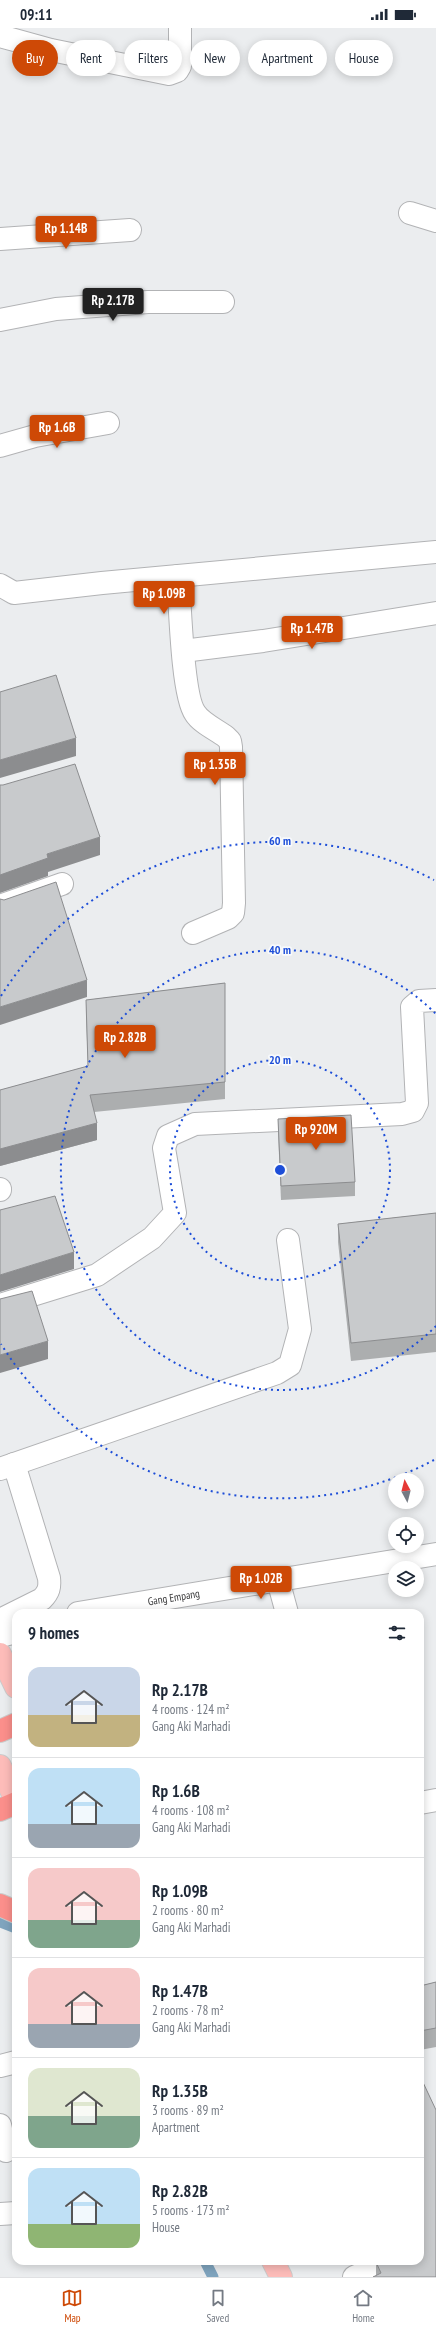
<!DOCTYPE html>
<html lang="en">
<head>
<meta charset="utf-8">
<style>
	:root { --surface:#fff; --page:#f6f6f7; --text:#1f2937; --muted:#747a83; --line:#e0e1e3; --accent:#ce4906 }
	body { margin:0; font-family:"PT Sans Narrow",sans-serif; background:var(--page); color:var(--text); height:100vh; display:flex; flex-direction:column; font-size:15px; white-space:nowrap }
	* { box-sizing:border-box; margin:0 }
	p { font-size:13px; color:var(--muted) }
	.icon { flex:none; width:22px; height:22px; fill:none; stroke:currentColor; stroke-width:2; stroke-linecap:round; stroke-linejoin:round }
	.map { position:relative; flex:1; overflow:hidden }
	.sheet { position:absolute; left:12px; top:1581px; width:412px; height:656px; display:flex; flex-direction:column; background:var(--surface); border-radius:12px; box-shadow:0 2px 10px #0003 }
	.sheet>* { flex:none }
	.top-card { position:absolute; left:12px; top:12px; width:412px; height:36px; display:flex; gap:8px }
	.needle { width:26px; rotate:353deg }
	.tools { position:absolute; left:388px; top:1445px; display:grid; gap:8px }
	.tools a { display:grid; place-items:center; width:36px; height:36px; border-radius:50%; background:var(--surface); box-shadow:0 2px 10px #0003; font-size:20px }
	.price { position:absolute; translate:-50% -34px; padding:0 9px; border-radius:4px; background:var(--accent); color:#fff; font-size:13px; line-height:26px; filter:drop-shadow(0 1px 2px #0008) }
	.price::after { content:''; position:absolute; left:50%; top:24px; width:12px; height:9px; margin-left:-6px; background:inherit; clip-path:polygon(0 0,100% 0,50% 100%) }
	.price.active { background:#222; color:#fff }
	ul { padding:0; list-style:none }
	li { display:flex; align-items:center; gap:12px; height:100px; padding:0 16px }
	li+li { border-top:1px solid var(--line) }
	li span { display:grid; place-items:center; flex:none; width:112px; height:80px; border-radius:12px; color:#555 }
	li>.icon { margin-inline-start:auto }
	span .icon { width:48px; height:48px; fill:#fffc; stroke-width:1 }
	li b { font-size:17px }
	h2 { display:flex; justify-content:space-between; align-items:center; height:48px; padding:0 16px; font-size:17px }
	.tag { padding:0 14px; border-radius:18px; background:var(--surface); box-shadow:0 2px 10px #0003; font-size:14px; line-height:36px }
	.tag.active { background:var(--accent); color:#fff }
	.status { display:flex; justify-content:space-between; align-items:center; height:28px; padding:0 20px; background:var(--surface); direction:ltr }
	.status svg { height:11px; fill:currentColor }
	.tab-bar { display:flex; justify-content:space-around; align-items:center; height:56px; border-top:1px solid var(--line); background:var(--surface); font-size:11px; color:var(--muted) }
	.tab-bar a { display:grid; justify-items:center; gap:2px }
	.tab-bar .active { color:var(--accent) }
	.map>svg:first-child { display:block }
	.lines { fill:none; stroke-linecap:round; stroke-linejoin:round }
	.stream { stroke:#7fa4be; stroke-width:11 }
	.minor-casing { stroke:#b2b3b5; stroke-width:24 }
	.major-casing { stroke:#cbcbcb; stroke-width:24 }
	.highway-casing { stroke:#cbcbcb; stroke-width:24 }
	.minor { stroke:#fff; stroke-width:22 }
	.major { stroke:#fdbcb9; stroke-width:22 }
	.highway { stroke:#fb8f8b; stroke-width:22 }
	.wall { fill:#acaeaf }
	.shaded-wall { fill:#8c8d8f }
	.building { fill:#c8cacc; stroke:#8c8d8f }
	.ring { fill:none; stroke:#1d4ed8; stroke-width:2; stroke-dasharray:2 4 }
	.labels { text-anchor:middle; stroke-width:3.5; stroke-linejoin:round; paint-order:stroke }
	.street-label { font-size:11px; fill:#373738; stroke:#f8fafc }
	.centre { fill:#1d4ed8; stroke:#f8fafc; stroke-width:2 }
	.ring-label { font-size:12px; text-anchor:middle; font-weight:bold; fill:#1d4ed8; stroke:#f8fafc; stroke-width:3.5; stroke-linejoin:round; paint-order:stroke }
</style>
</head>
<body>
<div class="status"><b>09:11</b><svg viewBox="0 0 49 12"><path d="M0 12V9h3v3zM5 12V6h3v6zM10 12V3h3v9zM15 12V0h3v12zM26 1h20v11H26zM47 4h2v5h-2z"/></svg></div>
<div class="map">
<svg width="436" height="2249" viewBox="0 0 436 2249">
	<rect width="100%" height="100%" fill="#ebedef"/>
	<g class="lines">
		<g class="stream">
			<path d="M0,1894L16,1900"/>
			<path d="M205,2233L213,2249"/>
		</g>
		<defs>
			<g id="minor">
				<path d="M0,8L51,22L169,46L177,43L180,38V0"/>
				<path d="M410,185L436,193"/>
				<path d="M0,211L130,202"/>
				<path d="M0,292L56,281L148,274H223"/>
				<path d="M0,418L35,408L108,395"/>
				<path d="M178,548C180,575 182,667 195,685C201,695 217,702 226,709L230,713L231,719L234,875L233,885L228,890L193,905"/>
				<path d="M0,557L14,565L102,555L436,524"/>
				<path d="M183,623L263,613L436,585"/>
				<path d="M0,878L62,856"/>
				<path d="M0,1161V1162"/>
				<path d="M0,1277L97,1247L152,1210L175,1185L164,1120L168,1108L195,1096L402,1086L413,1083L417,1075L412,979L419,973L436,972"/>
				<path d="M0,1441L277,1345L290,1337L300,1301L288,1212"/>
				<path d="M278,1552L287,1585"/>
				<path id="s1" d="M78,1585L436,1526"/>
				<path d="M0,1592L42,1571C49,1564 50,1559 49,1550L14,1436"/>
				<path d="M0,1608L16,1604"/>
				<path d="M420,1775L436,1772"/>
				<path d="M0,2038L16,2034"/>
				<path d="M0,2097L6,2123"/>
				<path d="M0,2186L16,2185"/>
				<path d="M354,2249L370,2242"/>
			</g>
			<g id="major">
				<path d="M0,1626L16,1659"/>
				<path d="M0,1738L16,1773"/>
				<path d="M273,2233L281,2249"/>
			</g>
			<g id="highway">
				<path d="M0,1703L16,1696"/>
				<path d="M0,1782L16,1775"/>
				<path d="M0,1877L16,1884"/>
			</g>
		</defs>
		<use href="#minor" class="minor-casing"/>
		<use href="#major" class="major-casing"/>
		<use href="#highway" class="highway-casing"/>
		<use href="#minor" class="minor"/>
		<use href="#major" class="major"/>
		<use href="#highway" class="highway"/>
	</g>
	<g class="wall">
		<path d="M225,955V1071L94,1084L97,1112L0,1138V1062L88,1038L86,989V972Z"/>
		<path d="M278,1091L355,1154V1168L281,1172L278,1105Z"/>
		<path d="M436,1185V1324L351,1333L338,1214V1196Z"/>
		<path d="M436,1954V2019L420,2022V1958Z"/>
		<path d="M376,2234L436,2249L376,2248Z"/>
	</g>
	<g class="shaded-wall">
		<path d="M76,710V728L0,750V732Z"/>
		<path d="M100,809V827L48,844V848L0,865V847L47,826Z"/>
		<path d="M87,952V969L0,997V979Z"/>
		<path d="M97,1095V1112L0,1138V1121Z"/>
		<path d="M74,1224V1241L0,1264V1247Z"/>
		<path d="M48,1313V1331L0,1345V1327Z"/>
	</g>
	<g class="building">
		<path d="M56,647L76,710L0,732V664Z"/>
		<path d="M75,736L100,809L47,826L48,830L0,847V757H3Z"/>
		<path d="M56,854L87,952L0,979V871L4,872Z"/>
		<path d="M225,955V1054L90,1067L97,1095L0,1121V1062L88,1038L86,972Z"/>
		<path d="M351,1087L355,1154L281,1158L278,1091Z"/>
		<path d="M55,1168L74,1224L0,1247V1182Z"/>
		<path d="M436,1185V1306L351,1315L338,1196Z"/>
		<path d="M32,1263L48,1313L0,1327V1271Z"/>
		<path d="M436,1954V2000L420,2003V1958Z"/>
		<path d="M420,2048L436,2082V2249H373L381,2245L376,2234V2233H420Z"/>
	</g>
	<g class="ring">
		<circle cx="280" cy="1142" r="110"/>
		<path d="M436 1298A220 220 0 1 1 436 986"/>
		<path d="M434 1432A329 329 0 0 1 1 1316M1 968A329 329 0 0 1 434 852"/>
	</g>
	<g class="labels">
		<g class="street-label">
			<text dy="4" stroke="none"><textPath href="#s1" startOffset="97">Gang Empang</textPath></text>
		</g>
	</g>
	<circle cx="280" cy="1142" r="6" class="centre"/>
	<g class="ring-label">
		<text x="280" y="817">60 m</text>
		<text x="280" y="926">40 m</text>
		<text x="280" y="1036">20 m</text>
	</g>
</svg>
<div class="tools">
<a><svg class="needle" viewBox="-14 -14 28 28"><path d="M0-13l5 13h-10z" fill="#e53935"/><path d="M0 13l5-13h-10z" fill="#747a83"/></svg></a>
<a><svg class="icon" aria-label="locate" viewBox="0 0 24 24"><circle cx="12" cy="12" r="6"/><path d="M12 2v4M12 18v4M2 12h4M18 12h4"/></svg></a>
<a><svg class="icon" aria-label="layers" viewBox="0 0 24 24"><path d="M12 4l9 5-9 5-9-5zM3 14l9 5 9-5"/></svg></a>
</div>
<b class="price" style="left:66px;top:222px">Rp 1.14B</b>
<b class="price active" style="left:113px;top:294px">Rp 2.17B</b>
<b class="price" style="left:57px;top:421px">Rp 1.6B</b>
<b class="price" style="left:164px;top:587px">Rp 1.09B</b>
<b class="price" style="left:312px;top:622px">Rp 1.47B</b>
<b class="price" style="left:215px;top:758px">Rp 1.35B</b>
<b class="price" style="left:125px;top:1031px">Rp 2.82B</b>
<b class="price" style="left:316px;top:1123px">Rp 920M</b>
<b class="price" style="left:261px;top:1572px">Rp 1.02B</b>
<div class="top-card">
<a class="tag active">Buy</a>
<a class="tag">Rent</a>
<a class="tag">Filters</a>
<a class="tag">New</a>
<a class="tag">Apartment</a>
<a class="tag">House</a>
</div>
<section class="sheet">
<h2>9 homes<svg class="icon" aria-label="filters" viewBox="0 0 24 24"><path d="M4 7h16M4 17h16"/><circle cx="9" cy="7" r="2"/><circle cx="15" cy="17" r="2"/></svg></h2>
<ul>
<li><span style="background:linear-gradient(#c9d6e8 60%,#c2b280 0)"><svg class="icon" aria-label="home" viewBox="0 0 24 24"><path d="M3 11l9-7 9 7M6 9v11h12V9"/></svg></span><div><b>Rp 2.17B</b><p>4 rooms · 124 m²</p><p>Gang Aki Marhadi</p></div></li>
<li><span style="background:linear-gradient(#bfe0f5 70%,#9aa5b1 0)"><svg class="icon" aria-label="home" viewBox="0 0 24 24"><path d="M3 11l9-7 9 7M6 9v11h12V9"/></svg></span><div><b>Rp 1.6B</b><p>4 rooms · 108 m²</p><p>Gang Aki Marhadi</p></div></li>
<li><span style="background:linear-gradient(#f6c9c9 65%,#7fa58c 0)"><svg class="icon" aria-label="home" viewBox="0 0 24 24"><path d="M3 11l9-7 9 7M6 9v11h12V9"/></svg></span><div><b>Rp 1.09B</b><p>2 rooms · 80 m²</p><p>Gang Aki Marhadi</p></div></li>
<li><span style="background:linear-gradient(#f6c9c9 70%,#9aa5b1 0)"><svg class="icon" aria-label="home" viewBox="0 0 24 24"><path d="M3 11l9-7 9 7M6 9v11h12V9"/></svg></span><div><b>Rp 1.47B</b><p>2 rooms · 78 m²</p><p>Gang Aki Marhadi</p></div></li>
<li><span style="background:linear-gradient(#dfe7d0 60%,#7fa58c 0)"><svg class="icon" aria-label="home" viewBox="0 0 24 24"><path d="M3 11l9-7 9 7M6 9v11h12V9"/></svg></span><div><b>Rp 1.35B</b><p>3 rooms · 89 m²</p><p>Apartment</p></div></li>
<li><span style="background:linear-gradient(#bfe0f5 70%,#8fb573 0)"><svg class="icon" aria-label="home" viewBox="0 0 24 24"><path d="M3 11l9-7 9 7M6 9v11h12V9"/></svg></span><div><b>Rp 2.82B</b><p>5 rooms · 173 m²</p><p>House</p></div></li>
</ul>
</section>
</div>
<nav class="tab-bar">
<a class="active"><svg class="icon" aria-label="map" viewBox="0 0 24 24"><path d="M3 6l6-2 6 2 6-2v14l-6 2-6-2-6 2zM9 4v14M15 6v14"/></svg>Map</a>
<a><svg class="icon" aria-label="saved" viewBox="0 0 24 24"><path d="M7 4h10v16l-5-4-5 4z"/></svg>Saved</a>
<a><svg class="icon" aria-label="home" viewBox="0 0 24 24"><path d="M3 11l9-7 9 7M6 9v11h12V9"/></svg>Home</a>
</nav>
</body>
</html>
